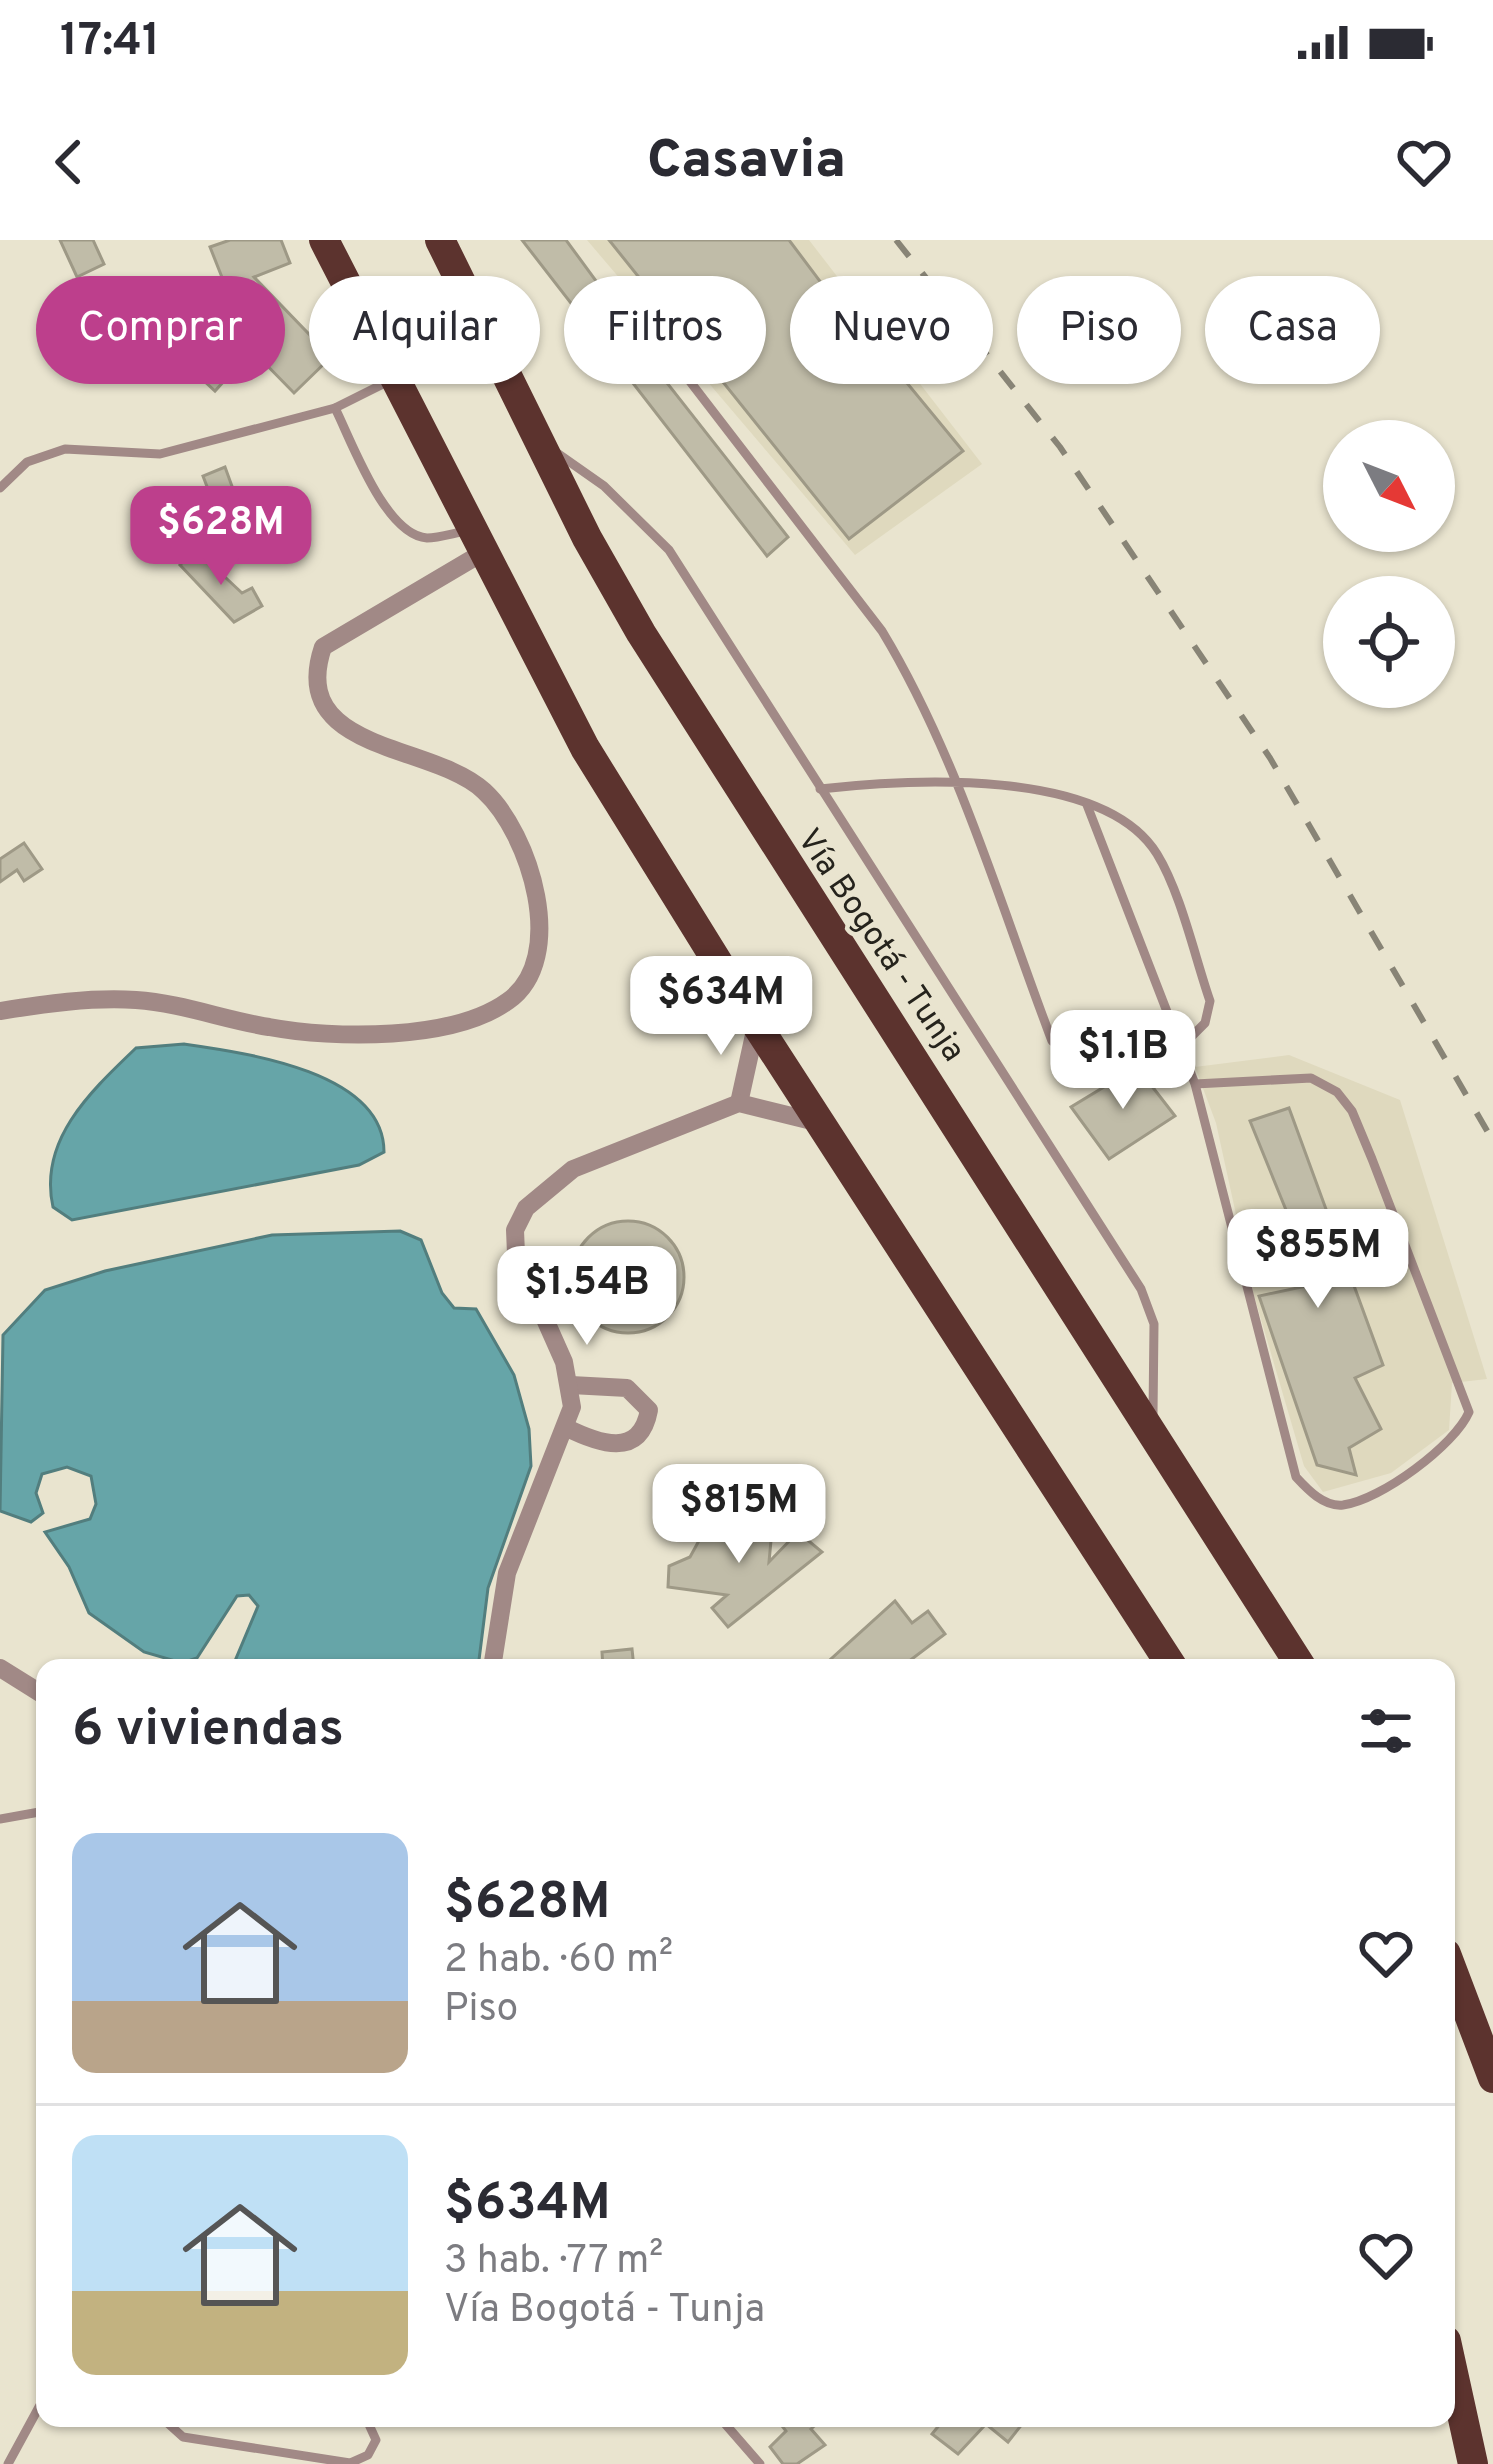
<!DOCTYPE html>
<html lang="es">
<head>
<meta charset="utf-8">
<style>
	:root { --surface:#fff; --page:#f7f7f7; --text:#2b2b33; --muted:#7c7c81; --line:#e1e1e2; --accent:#bd3f8c }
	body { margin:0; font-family:Overpass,sans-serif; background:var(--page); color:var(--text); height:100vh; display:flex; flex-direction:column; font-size:45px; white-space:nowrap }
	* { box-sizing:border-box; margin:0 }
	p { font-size:39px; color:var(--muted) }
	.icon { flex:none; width:66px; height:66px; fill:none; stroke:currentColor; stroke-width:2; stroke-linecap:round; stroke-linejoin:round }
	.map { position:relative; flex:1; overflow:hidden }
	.details { position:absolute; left:36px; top:1419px; width:1419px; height:768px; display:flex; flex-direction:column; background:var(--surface); border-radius:24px; box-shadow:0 3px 9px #0004 }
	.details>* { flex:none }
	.banner { position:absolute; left:36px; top:36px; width:1422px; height:108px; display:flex; gap:24px }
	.needle { width:78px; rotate:132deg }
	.tools { position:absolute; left:1323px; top:180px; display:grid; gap:24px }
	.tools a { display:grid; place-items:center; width:132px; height:132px; border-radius:50%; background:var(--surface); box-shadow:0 3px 9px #0004; font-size:60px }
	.price { position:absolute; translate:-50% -102px; padding:0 27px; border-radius:24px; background:#fff; color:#222; font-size:39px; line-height:78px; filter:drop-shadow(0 3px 6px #0008) }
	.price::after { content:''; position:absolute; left:50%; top:72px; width:36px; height:27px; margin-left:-18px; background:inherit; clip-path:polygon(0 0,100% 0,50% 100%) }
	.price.current { background:var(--accent); color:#fff }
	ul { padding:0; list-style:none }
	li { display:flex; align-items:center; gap:36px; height:300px; padding:0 36px }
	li+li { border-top:3px solid var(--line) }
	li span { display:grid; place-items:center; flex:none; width:336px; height:240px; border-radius:24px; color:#555 }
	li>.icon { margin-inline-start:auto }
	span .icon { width:144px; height:144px; fill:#fffc; stroke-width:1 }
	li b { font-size:51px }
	h2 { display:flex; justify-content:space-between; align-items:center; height:144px; padding:0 36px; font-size:51px }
	.chip { padding:0 42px; border-radius:54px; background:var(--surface); box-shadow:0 3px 9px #0004; font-size:42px; line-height:108px }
	.chip.current { background:var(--accent); color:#fff }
	.status { display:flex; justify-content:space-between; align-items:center; height:84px; padding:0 60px; background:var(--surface); direction:ltr }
	.status svg { height:33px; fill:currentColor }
	header { display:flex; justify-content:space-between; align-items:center; height:156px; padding:0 36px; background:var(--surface); font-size:54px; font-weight:800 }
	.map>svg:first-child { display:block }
	.built { fill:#dfd9be }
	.water { fill:#66a5a8; stroke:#527e7e; stroke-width:3 }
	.building { fill:#c0bca8; stroke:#9e9986; stroke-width:3 }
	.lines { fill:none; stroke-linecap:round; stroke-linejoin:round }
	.service { stroke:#a18986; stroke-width:9 }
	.minor { stroke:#a18986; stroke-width:18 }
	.trunk { stroke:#5c332e; stroke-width:30 }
	.rail { stroke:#888476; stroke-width:6; stroke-dasharray:21 21; stroke-linecap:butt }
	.labels { text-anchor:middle; stroke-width:9; stroke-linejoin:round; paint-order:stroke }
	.street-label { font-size:33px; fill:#25231c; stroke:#e9e4cf }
</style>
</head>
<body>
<div class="status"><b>17:41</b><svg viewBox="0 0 49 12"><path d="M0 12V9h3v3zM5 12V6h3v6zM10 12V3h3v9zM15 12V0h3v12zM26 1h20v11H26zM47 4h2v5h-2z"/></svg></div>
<header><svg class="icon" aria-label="back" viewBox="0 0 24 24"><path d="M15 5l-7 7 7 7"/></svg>Casavia<svg class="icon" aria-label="heart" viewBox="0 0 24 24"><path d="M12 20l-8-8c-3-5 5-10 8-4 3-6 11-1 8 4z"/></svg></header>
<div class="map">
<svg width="1493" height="2224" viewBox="0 0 1493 2224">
	<rect width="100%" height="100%" fill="#e9e4cf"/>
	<g class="built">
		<path d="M587,0H809L982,224L855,315Z"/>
		<path d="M1289,815L1400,860L1487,1139L1452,1143L1449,1190L1391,1233L1323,1252L1304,1226L1253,1052L1216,883L1195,827Z"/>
	</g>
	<g class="water">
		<path d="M184,804C247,813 384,832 384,912L359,925L72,980L53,967C38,900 91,851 136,808Z"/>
		<path d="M400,991L421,1000L442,1053L454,1068L476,1069L514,1135L529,1189L531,1226L488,1348L478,1428H232L258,1366L249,1355L237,1356L197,1418L182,1423L144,1412L89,1373L69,1327L45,1292L90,1279L96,1264L91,1236L67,1227L42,1234L36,1253L43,1273L31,1282L0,1271L3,1095L45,1050L105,1031L272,995Z"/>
	</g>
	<g class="building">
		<path d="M60,0H93L104,24L77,37Z"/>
		<path d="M230,0H281L290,23L254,37L331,117L294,153L252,110L215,151L188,126L227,83L217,73L231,60L210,7Z"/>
		<path d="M522,0H566L610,60L605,64L788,297L767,316Z"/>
		<path d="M609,0H789L852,84L856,81L963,211L849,299Z"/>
		<path d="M225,227L233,249L211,257L203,236Z"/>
		<path d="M195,309L242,353L252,348L262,366L234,382L180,325Z"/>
		<path d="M24,603L42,629L24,641L17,630L0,642V619Z"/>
		<path d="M1137,827L1175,876L1109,919L1071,867Z"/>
		<path d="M1289,868L1383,1125L1355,1138L1381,1189L1349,1208L1356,1235L1317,1225L1259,1056L1316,1044L1250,881Z"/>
		<circle cx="628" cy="1037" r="56"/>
		<path d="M727,1267L734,1288L772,1290L769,1322L798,1292L822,1312L728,1387L712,1368L727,1355L668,1347L669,1326L690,1317L712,1277Z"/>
		<path d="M895,1361L912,1383L928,1371L945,1394L900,1428H821Z"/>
		<path d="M632,1409L634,1428H603L602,1412Z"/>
		<path d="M776,2178H823L811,2189L825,2205L797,2224H783L770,2207L786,2191Z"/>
		<path d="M945,2178H1027L1008,2202L986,2184L958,2214L932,2194Z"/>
	</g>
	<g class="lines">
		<g class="service">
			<path d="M645,83L882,391C958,517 1000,664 1052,801L1096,826L1178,810L1205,783L1210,761C1195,718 1181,653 1157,614C1103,527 909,539 820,549"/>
			<path d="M335,168C352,202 385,295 427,298C439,298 454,293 466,291"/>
			<path d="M557,213L604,246L669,310L1141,1049L1154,1084L1153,1174"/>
			<path d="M0,248L27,222L65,209L160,214L335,168L389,141"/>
			<path d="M1087,565L1195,844L1296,1237C1308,1250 1324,1267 1343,1265C1381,1260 1455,1205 1469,1172L1372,919L1352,871L1337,852L1311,838L1195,844"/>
			<path d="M0,1579L45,1571"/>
			<path d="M162,2178L183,2197L350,2223L368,2215L376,2200L366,2178"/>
			<path d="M720,2178L760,2224"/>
			<path d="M8,2224L45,2156"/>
		</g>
		<g class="minor">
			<path d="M0,771C44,764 91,757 136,760C181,763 225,780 269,787C334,799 453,801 508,761C569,718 530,593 484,551C433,503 287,513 323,407L482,313"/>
			<path d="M739,863L756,786"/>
			<path d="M565,1187C599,1204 640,1219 649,1170L627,1148L571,1145"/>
			<path d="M0,1428L45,1456"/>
			<path d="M492,1428L507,1333L572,1167L564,1122L516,1014L515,990L526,968L573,929L739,863L820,883"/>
		</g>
		<g class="trunk">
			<path d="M324,0L585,508L756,784L1173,1428"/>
			<path d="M440,0L587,298L641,393L1302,1428"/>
			<path d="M1446,1714L1493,1838"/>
			<path d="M1446,2101L1473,2224"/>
		</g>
		<path class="rail" d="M896,0L1060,207L1270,518L1493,901"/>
	</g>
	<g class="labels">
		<g class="street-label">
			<text transform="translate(883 704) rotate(56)" y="12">Vía Bogotá - Tunja</text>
		</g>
	</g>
</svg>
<div class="tools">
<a><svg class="needle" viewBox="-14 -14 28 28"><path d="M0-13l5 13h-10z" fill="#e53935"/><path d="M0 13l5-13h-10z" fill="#7c7c81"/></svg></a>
<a><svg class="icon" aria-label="locate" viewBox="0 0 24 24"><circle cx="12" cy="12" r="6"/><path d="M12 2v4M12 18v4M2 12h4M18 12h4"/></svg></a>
</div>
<b class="price current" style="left:221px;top:348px">$628M</b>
<b class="price" style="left:721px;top:818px">$634M</b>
<b class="price" style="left:1123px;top:872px">$1.1B</b>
<b class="price" style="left:1318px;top:1071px">$855M</b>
<b class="price" style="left:587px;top:1108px">$1.54B</b>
<b class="price" style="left:739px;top:1326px">$815M</b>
<div class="banner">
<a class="chip current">Comprar</a>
<a class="chip">Alquilar</a>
<a class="chip">Filtros</a>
<a class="chip">Nuevo</a>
<a class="chip">Piso</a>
<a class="chip">Casa</a>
</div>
<section class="details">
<h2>6 viviendas<svg class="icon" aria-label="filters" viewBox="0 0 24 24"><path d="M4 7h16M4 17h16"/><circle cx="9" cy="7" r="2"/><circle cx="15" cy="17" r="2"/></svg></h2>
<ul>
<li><span style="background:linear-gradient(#a9c7e8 70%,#b9a48a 0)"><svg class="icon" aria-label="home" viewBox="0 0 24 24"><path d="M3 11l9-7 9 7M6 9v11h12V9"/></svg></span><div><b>$628M</b><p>2 hab. · 60 m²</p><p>Piso</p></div><svg class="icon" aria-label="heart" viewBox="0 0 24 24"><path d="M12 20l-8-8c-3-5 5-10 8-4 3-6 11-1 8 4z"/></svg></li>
<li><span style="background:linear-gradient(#bfe0f5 65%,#c2b280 0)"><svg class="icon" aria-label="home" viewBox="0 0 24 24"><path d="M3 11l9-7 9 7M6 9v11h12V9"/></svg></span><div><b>$634M</b><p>3 hab. · 77 m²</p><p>Vía Bogotá - Tunja</p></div><svg class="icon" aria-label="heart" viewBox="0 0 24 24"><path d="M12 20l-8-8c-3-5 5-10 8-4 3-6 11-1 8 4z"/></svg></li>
</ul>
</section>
</div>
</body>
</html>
